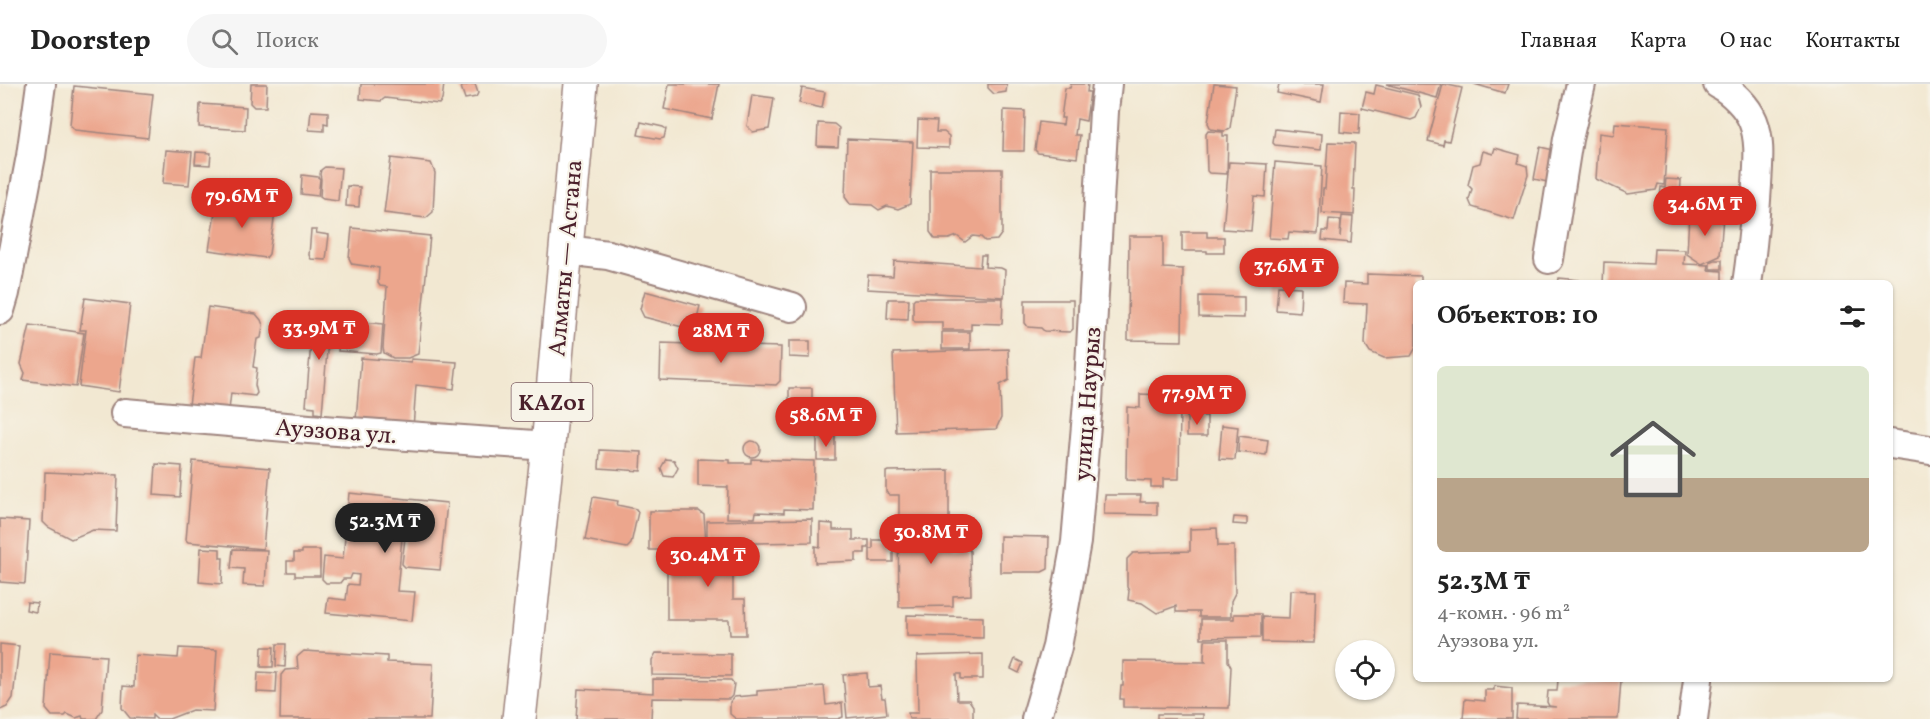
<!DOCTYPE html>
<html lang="ru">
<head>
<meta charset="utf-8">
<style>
	:root { --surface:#fff; --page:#f6f6f6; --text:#222; --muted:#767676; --line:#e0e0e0; --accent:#d93025 }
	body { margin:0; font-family:Vollkorn,serif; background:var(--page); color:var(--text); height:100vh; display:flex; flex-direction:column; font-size:22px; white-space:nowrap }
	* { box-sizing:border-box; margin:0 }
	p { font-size:20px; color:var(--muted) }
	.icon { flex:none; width:33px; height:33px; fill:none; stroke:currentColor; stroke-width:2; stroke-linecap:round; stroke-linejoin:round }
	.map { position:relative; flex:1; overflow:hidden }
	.sheet { position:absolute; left:1413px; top:196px; width:480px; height:402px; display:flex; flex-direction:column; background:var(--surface); border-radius:9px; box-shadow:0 2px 4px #0004 }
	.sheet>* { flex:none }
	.tools { position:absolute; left:1335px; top:556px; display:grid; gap:12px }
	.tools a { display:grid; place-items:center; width:60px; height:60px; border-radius:50%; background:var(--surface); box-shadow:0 2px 4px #0004; font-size:30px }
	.price { position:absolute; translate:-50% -51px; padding:0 14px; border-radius:21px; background:var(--accent); color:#fff; font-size:20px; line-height:39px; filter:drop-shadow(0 2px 3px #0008) }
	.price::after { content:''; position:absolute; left:50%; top:36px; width:18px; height:14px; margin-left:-9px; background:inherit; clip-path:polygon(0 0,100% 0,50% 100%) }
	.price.selected { background:#222; color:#fff }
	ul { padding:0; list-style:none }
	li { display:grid; align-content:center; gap:12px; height:318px; padding:0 24px }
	li span { display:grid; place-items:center; height:186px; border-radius:9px; color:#555 }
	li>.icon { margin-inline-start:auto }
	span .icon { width:108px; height:108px; fill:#fffc; stroke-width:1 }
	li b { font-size:26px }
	h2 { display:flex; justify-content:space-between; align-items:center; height:72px; padding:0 24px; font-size:26px }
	header { display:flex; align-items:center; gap:36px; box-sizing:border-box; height:84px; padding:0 30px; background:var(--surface); border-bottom:2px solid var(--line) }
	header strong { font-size:28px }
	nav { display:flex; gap:33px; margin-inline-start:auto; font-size:21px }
	.search { width:420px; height:54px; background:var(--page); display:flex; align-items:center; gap:15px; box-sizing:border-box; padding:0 21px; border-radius:33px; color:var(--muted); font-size:22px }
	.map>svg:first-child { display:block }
	.building { fill:#eca68d }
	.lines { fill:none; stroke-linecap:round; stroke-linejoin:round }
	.minor-casing { stroke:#9e847e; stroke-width:32 }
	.trunk-casing { stroke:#9e847e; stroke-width:36 }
	.minor { stroke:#fff; stroke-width:28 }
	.trunk { stroke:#fff; stroke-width:33 }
	.labels { text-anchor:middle; stroke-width:4.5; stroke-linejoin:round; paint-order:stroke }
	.shield { fill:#f7f3e8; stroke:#7e5f64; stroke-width:1.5 }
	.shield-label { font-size:22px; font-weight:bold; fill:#4a1f2b }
	.street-label { font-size:24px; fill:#4a1f2b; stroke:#f7f3e8 }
</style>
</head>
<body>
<header>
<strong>Doorstep</strong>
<div class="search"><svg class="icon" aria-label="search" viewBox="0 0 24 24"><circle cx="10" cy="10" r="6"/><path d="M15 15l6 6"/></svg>Поиск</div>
<nav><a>Главная</a><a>Карта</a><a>О нас</a><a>Контакты</a></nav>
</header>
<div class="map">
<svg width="1930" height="635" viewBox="0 0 1930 635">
	<rect width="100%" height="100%" fill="#f7f3e8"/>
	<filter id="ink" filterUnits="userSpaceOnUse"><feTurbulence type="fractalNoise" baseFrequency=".0167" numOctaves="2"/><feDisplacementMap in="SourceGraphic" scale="12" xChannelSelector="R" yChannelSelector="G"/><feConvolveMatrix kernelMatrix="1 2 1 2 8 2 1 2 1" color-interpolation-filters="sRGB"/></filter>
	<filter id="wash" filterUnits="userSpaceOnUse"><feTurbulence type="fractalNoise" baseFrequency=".008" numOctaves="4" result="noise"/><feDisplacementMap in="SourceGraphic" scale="24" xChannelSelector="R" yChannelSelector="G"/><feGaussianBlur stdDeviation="1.35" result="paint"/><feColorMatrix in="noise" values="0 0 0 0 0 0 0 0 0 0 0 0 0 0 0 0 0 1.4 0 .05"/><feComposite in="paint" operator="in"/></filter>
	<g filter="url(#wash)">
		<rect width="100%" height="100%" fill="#f2e8d2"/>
		<g id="blocks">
			<g class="building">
				<path d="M251,0H267L266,23H254L250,19Z"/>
				<path d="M361,0H444L442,16L439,20L385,14L381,17L360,15Z"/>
				<path d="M470,0H475L478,9L476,13L465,15L461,3Z"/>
				<path d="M669,0H719L712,35L664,25Z"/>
				<path d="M988,0H1007L1006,8L994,10L988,4Z"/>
				<path d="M1071,0H1088L1087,8H1090L1086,37L1077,35L1075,51H1080L1077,74L1038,69L1035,66L1039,38L1063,41L1064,34H1061L1065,4H1070Z"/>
				<path d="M1214,0L1236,2L1230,44L1225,47L1211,45L1208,39Z"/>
				<path d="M1279,0H1324L1321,18L1277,9Z"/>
				<path d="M1386,0H1441L1437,14Z"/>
				<path d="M1443,0L1462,4L1449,57L1444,56L1443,61L1428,57Z"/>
				<path d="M1474,0H1508L1505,9Z"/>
				<path d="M1376,1L1418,11L1421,23L1416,34L1411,36L1362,24L1366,8L1374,10Z"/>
				<path d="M74,2L153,10L148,54L75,46L70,41Z"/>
				<path d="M802,4L825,8L822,24L799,19Z"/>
				<path d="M752,11L774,14L769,45L753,48L747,42Z"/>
				<path d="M200,20L246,23L245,46L199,43Z"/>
				<path d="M1004,26L1025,27L1024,67H1003Z"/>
				<path d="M311,27L328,28V40L324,39V47L309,46Z"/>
				<path d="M1341,27L1360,29L1359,50L1340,48Z"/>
				<path d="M918,36L937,37L936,48H944L949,52V64L917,63Z"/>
				<path d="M641,38L663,43L666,45L664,54L660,55L638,51Z"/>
				<path d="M818,39L834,40L839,44L838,63L817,62Z"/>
				<path d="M1615,39L1668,43L1664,101L1658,100L1656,106L1628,110L1596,95L1599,49L1614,51Z"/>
				<path d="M1275,45L1322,50L1321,66L1275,61L1273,59Z"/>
				<path d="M1208,47L1223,48V52H1228L1227,90L1209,89L1207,87L1206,50Z"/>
				<path d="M847,55L913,58L910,120L898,125L887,122L879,126L872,121L850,120L845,113Z"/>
				<path d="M1328,58L1355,59L1353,105H1355L1354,131L1322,129L1323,105H1325Z"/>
				<path d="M1540,63L1563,68L1556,100L1534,95Z"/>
				<path d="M1495,64L1520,71L1518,79L1527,82L1528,91L1514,136L1472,123L1469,116L1472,105L1468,101L1473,81L1480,79L1483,67L1493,70Z"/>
				<path d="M166,66L192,68L189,101L163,99Z"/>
				<path d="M196,68L211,69L210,81L195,80Z"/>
				<path d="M391,74L431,79L435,89L433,128L426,134L384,129Z"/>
				<path d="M1229,78L1267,80L1265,113L1254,112L1251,147L1223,145Z"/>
				<path d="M1275,78L1322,82L1318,150L1289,148L1288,155L1269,154Z"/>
				<path d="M325,83L341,84L338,117L323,115L320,113L321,95L320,90L321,86Z"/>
				<path d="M930,85H1002V149L997,156L985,157L981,153L973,152L965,158L957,152L949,155H935L930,148Z"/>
				<path d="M302,91L318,93L320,95L318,112L301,110Z"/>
				<path d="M1666,95L1681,96L1679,133L1665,132L1659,126L1661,103L1665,104Z"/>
				<path d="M347,102L360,103L359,123L346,122Z"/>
				<path d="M217,116L272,124L275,129L269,170L266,174L209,166Z"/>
				<path d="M1689,130L1723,132L1720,172L1702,180L1687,170Z"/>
				<path d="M1342,132L1353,133L1351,159L1322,156L1323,147H1328L1329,135L1341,136L1340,153Z"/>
				<path d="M352,144L430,152L418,270L408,274H393L384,269L383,264L387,203L380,202L378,199L379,184L352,180L349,174Z"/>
				<path d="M311,146H317L316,149L329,151L326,176L311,175L309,171Z"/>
				<path d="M1182,148H1207V153H1224V169H1207V167H1182Z"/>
				<path d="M1129,152H1163V184L1183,185L1182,257L1128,256Z"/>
				<path d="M1654,165L1685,166L1684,180L1709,181L1708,186L1722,187V200H1603L1604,178L1653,180Z"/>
				<path d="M981,171H986L985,183L1001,184L1005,186L1004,213L867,205L868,191L893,192L894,177L980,183Z"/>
				<path d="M1715,176H1722V185H1710V178Z"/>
				<path d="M1367,190L1421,192V200H1416V263L1411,272L1384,274L1370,268L1365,260L1367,220L1343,219L1344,199L1367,200Z"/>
				<path d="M1559,194L1579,196V200H1558Z"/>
				<path d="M1278,202L1301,203L1300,228L1276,226Z"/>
				<path d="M645,207L700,222L694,246L644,233L640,225Z"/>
				<path d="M1199,212L1244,213V234L1199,233Z"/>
				<path d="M85,214L130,220L119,308L79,302L86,246H80Z"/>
				<path d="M915,214H1003L1002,240L971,239V246H942V238H915L913,235V216Z"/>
				<path d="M888,215H909L908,235L887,234Z"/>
				<path d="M1025,216H1073V245L1070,248L1044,247L1041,244L1028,243L1025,239Z"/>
				<path d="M208,223L256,230L261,236L263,241L261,254L257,255L253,283L257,284L255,301L257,309L255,312L231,309L228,334L188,329L195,274H201Z"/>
				<path d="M313,231L333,233L330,262L327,267L322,330L315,329V323L306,322Z"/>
				<path d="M341,236L383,240L381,269L377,270L338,267Z"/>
				<path d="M30,241L84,249L76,303L23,296L25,289L21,280Z"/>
				<rect x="942" y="248" width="28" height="17"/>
				<path d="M789,257H810V274L789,273Z"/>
				<path d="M661,259L781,263L780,297L776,301L660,296Z"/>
				<path d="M1008,265L1009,296L1000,301L1001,334L996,345L896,348L893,269Z"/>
				<path d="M361,274L411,278V275L457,278L454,305L416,301L413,345L356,336Z"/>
				<path d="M789,304H812V329L810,333L796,334L789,330Z"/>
				<path d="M1140,310L1163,311L1162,318H1170V326H1180L1179,395H1163V403H1151V397L1126,396L1127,323L1140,324Z"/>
				<rect x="1187" y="332" width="20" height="20"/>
				<path d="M1222,341L1238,343L1235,376L1219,375Z"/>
				<rect x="817" y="352" width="18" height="24"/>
				<path d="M1239,352L1268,356L1266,371L1238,368Z"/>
				<circle cx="752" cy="365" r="8"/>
				<path d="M600,366L642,368L641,387L599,384Z"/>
				<path d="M666,375L674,376L678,384L673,393L664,392L661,384Z"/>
				<path d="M698,375L730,376V379H751V375L814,377L813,426L784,425V429L756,428L755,434H727L728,403L698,402Z"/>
				<path d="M193,377L270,384L263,465L188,458L186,456Z"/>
				<path d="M156,380L182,382L180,413L154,411Z"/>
				<path d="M949,386V435H899V411H890L886,408V388L888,387Z"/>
				<path d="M45,388L118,391L116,447L93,446L71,455L48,443L43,438Z"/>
				<path d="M349,409L447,419L440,486L405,483L402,480L405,454H402L397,507L415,508L412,537L326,529L328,514L346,516L348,500L358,501L359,491L352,490L350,495H343L340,499H326L322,495L324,473L343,475Z"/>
				<path d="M1105,411H1141L1140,418H1157V431L1104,430Z"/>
				<path d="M593,413L618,417L617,421L636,425L638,428L631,460L627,464L585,456Z"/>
				<path d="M649,427H699L704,431L706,461L704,466H649Z"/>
				<path d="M1234,433L1247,434V441L1233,440Z"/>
				<path d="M0,435L29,437L25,500L0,498Z"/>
				<path d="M812,435V458L707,460V437Z"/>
				<path d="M951,437L952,465L967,464L970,467L971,511L953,512V522L899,523L898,438Z"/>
				<path d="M820,439L833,440V446H853V456H869V464H865V469H856V477L815,479V462L820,463Z"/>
				<path d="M1217,444L1218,462H1234L1235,509L1231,517V533H1199V528H1176V522L1157,529L1142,519L1128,516L1129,507L1127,503V475L1133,469L1190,467V445Z"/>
				<path d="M1000,452L1049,453L1048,485L1042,488H1000Z"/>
				<path d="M873,456H893V478H870V465H873Z"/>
				<path d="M722,462H751V489H733V515H745L746,551H730L729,536H667V473H722Z"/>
				<path d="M201,464L220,465V474H223L222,500L199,498Z"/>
				<path d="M233,465L267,466L265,502L243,501L244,485L231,484Z"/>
				<path d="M302,466H320V492H295V488H287V477H294V469H302Z"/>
				<path d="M1290,506L1316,507L1314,559L1262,558V533L1289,534Z"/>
				<path d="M27,518L37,519L36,528L26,526Z"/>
				<path d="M1234,530H1261V553L1201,554V535H1234Z"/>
				<path d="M907,531L983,533V554L907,552Z"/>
				<path d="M1205,556H1228V577L1231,583L1229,624L1123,623V615H1120L1121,602H1123V577L1206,578L1204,576Z"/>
				<path d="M0,560L19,562L13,614L7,623L0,626Z"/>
				<path d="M277,560H286L285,583L276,582Z"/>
				<path d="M262,563H274L273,583H261Z"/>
				<path d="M179,564L217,566L213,627L192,626L169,635H156L152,631V635L130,634L122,624L123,602L134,603L135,571L178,574Z"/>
				<path d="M304,567L387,572V578L433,580L430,635H280L281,591L285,586L298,585L297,573Z"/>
				<path d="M50,568L106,572L102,626L96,635H83L82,632L76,634L67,630L65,632H52L46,625Z"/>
				<path d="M656,569L731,570V592L652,591V576Z"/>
				<path d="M983,570V595H961V590H956L957,616H969L973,622V635H909L908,629H918L917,572Z"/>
				<path d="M1015,575L1023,579L1019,589L1011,585Z"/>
				<path d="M258,588L277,589L276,609L257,608Z"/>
				<path d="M867,589L868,603L880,602L882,614H885L887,630L847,634L843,591Z"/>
				<path d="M653,595L731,596L734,600L732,612L729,615L652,614L651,635H576L578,605L653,609Z"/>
				<path d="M1558,596H1621L1618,635H1516L1517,621L1556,623L1549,622L1547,618L1548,607H1557Z"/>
				<path d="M824,602L826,621L842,619L843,633L838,635H736L730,630V618L734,613L757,611V607Z"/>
				<path d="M1494,602L1512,604V635L1463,634L1465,615L1485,617V606H1494Z"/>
				<rect x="1157" y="630" width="46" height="5"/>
			</g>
		</g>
	</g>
	<g filter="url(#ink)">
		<use href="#blocks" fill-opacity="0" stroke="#9e847e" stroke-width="1.5"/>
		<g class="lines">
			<defs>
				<g id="minor">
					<path d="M1718,0C1731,7 1747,22 1753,37C1761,57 1758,80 1757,101C1755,134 1752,167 1747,200"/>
					<path d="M565,166L608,171L792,223"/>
					<path d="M1549,175L1568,55L1581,0"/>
					<path d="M0,226L5,209L31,72L41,0"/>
					<path d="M125,329L309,345L548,362"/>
					<path d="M1890,360L1930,366"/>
					<path d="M1036,635L1057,563L1076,458L1088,318L1104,27L1107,0"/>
					<path d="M1693,635L1698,596"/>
				</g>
				<path id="trunk" d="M519,635L548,362L581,0"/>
			</defs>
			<use href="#minor" class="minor-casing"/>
			<use href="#trunk" class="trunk-casing"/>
			<use href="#minor" class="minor"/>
			<use href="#trunk" class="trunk"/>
		</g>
	</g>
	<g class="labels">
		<rect class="shield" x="511.5" y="299" width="81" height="38" rx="4.5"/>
		<g class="shield-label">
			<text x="552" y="326">KАZ01</text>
		</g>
		<g class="street-label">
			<text transform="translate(565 174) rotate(-85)" y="8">Алматы — Астана</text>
			<text transform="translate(1087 320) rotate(-86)" y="8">улица Наурыз</text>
			<text transform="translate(336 347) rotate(4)" y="8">Ауэзова ул.</text>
		</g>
	</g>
</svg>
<div class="tools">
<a><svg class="icon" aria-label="locate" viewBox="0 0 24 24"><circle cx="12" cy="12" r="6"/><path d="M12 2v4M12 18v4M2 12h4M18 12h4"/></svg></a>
</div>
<b class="price" style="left:242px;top:145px">79.6M ₸</b>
<b class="price" style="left:1705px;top:153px">34.6M ₸</b>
<b class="price" style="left:1289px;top:215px">37.6M ₸</b>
<b class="price" style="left:319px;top:277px">33.9M ₸</b>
<b class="price" style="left:721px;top:280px">28M ₸</b>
<b class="price" style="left:1197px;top:342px">77.9M ₸</b>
<b class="price" style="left:826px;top:364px">58.6M ₸</b>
<b class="price selected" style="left:385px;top:470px">52.3M ₸</b>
<b class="price" style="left:931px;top:481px">30.8M ₸</b>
<b class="price" style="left:708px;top:504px">30.4M ₸</b>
<section class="sheet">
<h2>Объектов: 10<svg class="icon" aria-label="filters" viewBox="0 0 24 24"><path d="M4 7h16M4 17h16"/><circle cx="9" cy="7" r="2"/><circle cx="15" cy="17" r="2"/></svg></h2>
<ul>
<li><span style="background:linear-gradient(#dfe7d0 60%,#b9a48a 0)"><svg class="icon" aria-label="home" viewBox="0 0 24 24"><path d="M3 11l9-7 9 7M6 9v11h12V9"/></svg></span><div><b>52.3M ₸</b><p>4-комн. · 96 m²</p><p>Ауэзова ул.</p></div></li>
</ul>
</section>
</div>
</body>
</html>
